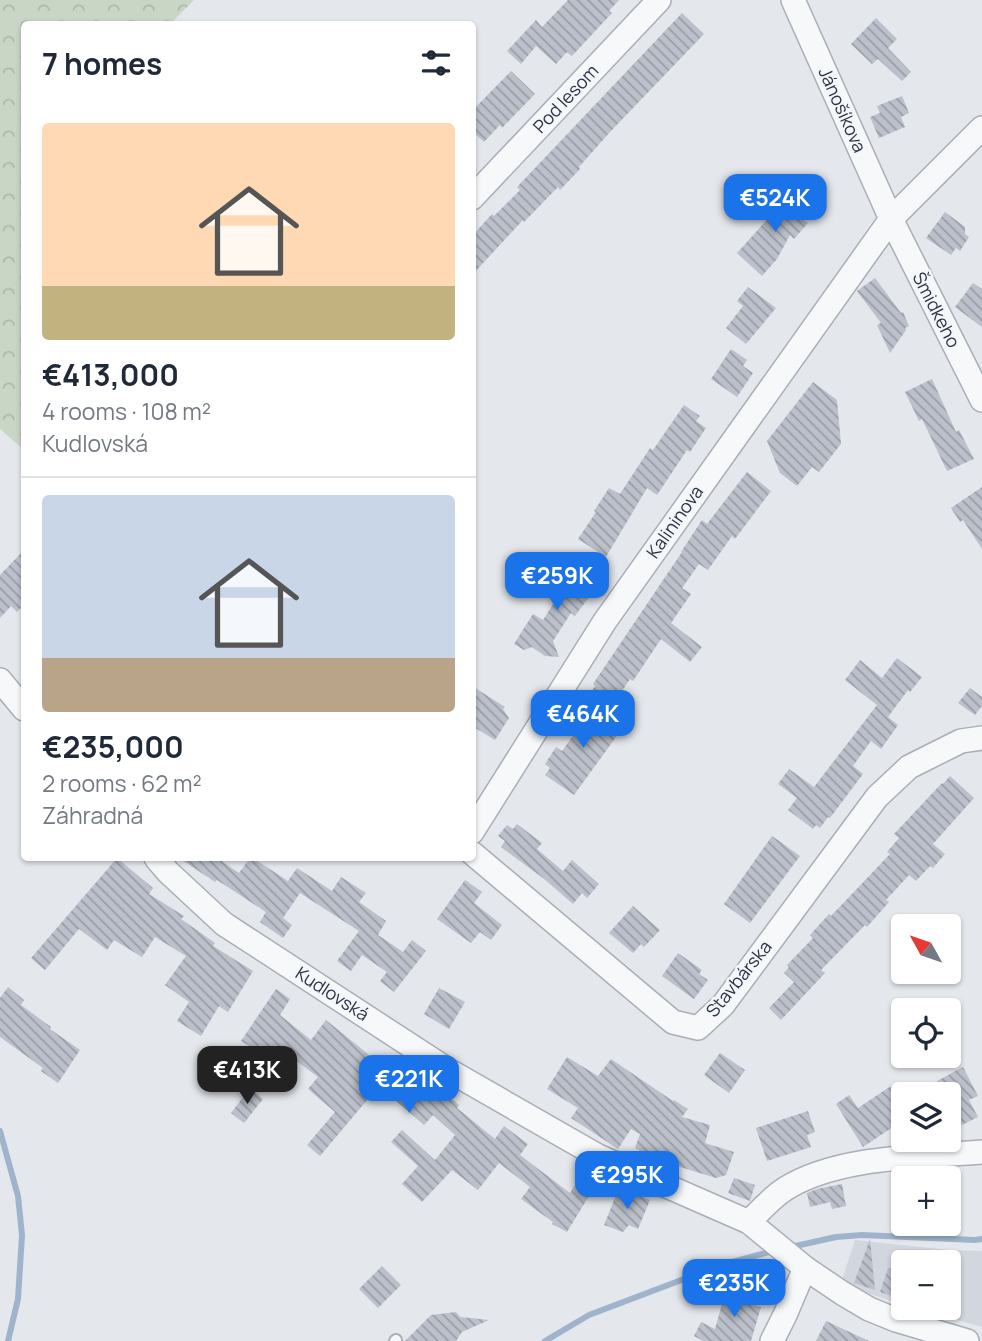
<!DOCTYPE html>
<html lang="en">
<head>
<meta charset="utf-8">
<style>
	:root { --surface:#fff; --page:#f2f2f3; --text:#1f2937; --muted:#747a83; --line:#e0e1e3; --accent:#1a73e8 }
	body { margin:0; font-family:Manrope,sans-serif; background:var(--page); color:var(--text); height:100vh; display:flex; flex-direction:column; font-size:26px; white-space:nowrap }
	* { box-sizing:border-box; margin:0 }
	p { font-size:23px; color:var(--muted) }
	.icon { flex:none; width:38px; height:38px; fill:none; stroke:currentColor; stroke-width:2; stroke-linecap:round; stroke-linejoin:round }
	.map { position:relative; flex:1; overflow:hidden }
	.sheet { position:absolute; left:21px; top:21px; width:455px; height:840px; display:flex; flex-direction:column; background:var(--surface); border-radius:7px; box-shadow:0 2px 5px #0004 }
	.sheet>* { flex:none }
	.needle { width:46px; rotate:310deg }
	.controls { position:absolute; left:891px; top:914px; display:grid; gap:14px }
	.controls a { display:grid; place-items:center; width:70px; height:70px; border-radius:7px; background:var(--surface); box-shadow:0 2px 5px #0004; font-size:35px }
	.price { position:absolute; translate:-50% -60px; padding:0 16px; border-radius:14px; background:var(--accent); color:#fff; font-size:23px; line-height:46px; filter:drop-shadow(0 2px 4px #0008) }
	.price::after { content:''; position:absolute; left:50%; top:42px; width:21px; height:16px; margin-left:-10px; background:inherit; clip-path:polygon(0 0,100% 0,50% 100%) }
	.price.on { background:#222; color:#fff }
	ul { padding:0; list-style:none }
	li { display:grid; align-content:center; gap:14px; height:371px; padding:0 21px }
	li+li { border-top:2px solid var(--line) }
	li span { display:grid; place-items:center; height:217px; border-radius:7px; color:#555 }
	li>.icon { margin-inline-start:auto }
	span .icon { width:126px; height:126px; fill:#fffc; stroke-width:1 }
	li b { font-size:30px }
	h2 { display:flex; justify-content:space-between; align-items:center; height:84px; padding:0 21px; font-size:30px }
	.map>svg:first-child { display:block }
	.built { fill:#d2d6de }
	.forest { fill:url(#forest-crowns) }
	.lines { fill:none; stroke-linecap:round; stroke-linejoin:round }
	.stream { stroke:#9fb4cc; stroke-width:6 }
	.building { fill:url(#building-back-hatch) }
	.service-casing { stroke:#a9aeb7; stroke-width:14 }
	.minor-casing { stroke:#a9aeb7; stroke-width:26 }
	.service { stroke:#f7f8fa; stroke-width:10 }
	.minor { stroke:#f7f8fa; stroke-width:23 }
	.labels { text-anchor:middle; stroke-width:5; stroke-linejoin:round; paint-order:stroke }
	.street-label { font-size:18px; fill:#2b3445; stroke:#f4f6f9 }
</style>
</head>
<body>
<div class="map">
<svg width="982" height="1341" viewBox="0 0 982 1341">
	<defs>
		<pattern id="forest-crowns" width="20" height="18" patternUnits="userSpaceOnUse" patternTransform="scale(1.75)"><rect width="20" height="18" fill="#c9d6c5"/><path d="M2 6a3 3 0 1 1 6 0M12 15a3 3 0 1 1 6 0" fill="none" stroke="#adb8ab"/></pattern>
		<pattern id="building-back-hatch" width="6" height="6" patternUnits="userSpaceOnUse" patternTransform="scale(1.75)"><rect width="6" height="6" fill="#bbc0ca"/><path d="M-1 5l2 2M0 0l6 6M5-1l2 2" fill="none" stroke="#989da6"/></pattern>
	</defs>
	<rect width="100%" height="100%" fill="#e4e7ec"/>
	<path class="built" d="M855,1240L949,1250L982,1251V1327L911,1307H948V1262H903V1305L862,1291L842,1280Z"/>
	<path class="forest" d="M0,0H194L170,24H24V450L0,429Z"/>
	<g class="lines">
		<g class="stream">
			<path d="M0,1131L18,1196L22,1235L18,1299L8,1341"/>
			<path d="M791,1247L836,1237L862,1235L975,1240L982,1239"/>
			<path d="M545,1341L589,1315L721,1265L773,1251"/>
		</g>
	</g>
	<g class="building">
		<path d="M568,0H619L609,11L612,13L572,56L567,52L556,64L536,46L521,64L507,51L536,20L542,27Z"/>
		<path d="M682,13L704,34L610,132L579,167L580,169L560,190L558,187L524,222L523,220L472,275V236L492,214L494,216L520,190L517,187Z"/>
		<path d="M876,18L897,39L888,48L911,72L902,81L878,59L872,64L851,44Z"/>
		<path d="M511,71L535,94L502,128L500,125L484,142L472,131V111Z"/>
		<path d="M902,96L909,113L901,117L905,127L879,138L870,117L880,113L877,106Z"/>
		<path d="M793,191L808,204L799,216L808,223L794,239L790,235L777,259L762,276L737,253Z"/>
		<path d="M945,212L965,227V234L969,237L960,251L956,248L951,255L926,238Z"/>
		<path d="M875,278L901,313L903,312L909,326L905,328L906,330L890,353L877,325L881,323L857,291Z"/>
		<path d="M973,283L982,289V327L955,307Z"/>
		<path d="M748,287L776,308L746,344L726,328L743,306L737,301Z"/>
		<path d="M731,349L747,360L743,366L753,373L737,397L711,379Z"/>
		<path d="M932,379L956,432L959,430L974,459L947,471L922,419L919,421L905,392Z"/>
		<path d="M813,382L837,400L841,444L819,472L812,467L797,486L780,473L767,441Z"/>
		<path d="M684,405L700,416L696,421L706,428L690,452L687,450L657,495L647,488L606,557L578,539L596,512L594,511L609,488L620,494L650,448L653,450Z"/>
		<path d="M747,472L771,491L735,539L732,536L708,570L699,564L682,588L691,594L671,623L702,647L690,662L661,639L633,681L630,679L610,709L589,695L595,686L593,684L682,552H681L702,520L707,524Z"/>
		<path d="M982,487V549L963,520L960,522L951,508Z"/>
		<path d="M24,550V605L17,612L11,606L0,618V575Z"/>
		<path d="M578,554L591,585L592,593L575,616L571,613L553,641L559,657L545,656L532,647L524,650L514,644L533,614L543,620L567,582L562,578Z"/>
		<path d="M897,658L922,677L910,692L908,690L888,717L898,725L881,749L871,741L853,766L863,774L830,818L828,817L820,828L816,825L813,829L788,810L797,798L778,784L789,769L814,787L877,705L845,680L860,660L882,678Z"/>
		<path d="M472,686L505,707L503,709L509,718L495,740L472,726Z"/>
		<path d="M970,688L982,697V706L975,715L958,703Z"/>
		<path d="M595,705L624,726L574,795L545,775L550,768L545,764L556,747L562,751Z"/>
		<path d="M950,776L974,798L933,844L945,854L933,868L930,866L916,881L909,875L886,900L889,902L867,927L865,925L821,970L825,973L781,1020L769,1008L794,982L784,973L789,967L787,965L813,938L810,935L829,914L831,916L890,854L887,852L899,838L894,834L942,783L943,784Z"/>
		<path d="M517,824L542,843L537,849L563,871L572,860L599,884L587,898L582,893L573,904L543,878L501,847L505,841L498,836L507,825L513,829Z"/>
		<path d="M772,836L800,856L750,923L724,904Z"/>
		<path d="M117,858L153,888L149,894L184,916L181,919L215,943L213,946L253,971L228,1012L219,1006L201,1036L177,1021L189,1002L165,985L186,956L155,937L142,957L114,940L107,950L79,929L45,970L31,958Z"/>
		<path d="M179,858H217L239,873L250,858H253L288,881L297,868L332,891L341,877L366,893L359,902L386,921L378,935L403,952L412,940L426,951L394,992L380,981L387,972L362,955L351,971L337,961L359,931L300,893L283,918L292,925L283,938L260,922L266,912L217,880L215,882Z"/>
		<path d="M465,880L482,892L474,903L502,925L491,940L480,932L471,943L437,919Z"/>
		<path d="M633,906L660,930L644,947L641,944L633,953L609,933Z"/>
		<path d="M678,953L702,970L699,974L708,980L694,999L662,976Z"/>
		<path d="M8,987L24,1000L21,1005L51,1027L50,1029L80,1050L58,1083L41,1071L43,1068L0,1037V998Z"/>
		<path d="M439,988L465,1002L449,1029L424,1014Z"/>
		<path d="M276,989L290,999L280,1015L311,1040L326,1020L379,1063L385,1056L417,1082L419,1079L434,1093L439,1087L459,1105L457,1108L495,1139L504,1126L528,1144L520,1155L570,1193L585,1169L600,1178L567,1232L552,1224L553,1222L521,1199L530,1187L499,1163L478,1190L452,1170L422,1202L402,1184L418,1166L391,1142L402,1130L435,1160L455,1135L433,1115L424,1125L379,1086L320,1156L307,1145L335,1112L308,1089L318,1077L287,1054L282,1061L260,1045L256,1050L241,1041Z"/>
		<path d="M720,1053L745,1070L729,1093L704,1075Z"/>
		<path d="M567,1057L598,1076L611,1059L673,1101L674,1100L688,1109L682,1117L710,1125L705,1143L734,1152L726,1175L716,1178L667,1163L665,1167L635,1148L640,1134L631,1129L618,1149L571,1118L578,1108L547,1089Z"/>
		<path d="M963,1067L978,1096L969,1100L978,1117L960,1126L948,1103V1094H944L937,1081Z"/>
		<path d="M891,1086L897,1096L903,1092V1142L893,1127L863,1147L836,1104L849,1095L858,1108Z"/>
		<path d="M250,1088L263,1099L244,1123L231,1113Z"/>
		<path d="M808,1111L815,1132L807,1135L811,1147L767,1161L756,1128Z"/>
		<path d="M734,1178L755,1185L750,1201L728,1193Z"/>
		<path d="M842,1184L846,1206L832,1209L830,1202L810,1207L807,1193L817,1189Z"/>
		<path d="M619,1188L650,1200L638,1229L629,1225L623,1232L604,1225Z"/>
		<path d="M870,1239L875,1290L854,1283Z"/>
		<path d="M382,1266L401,1285L378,1308L359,1289Z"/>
		<path d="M888,1268L903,1272V1300L880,1292Z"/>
		<path d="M734,1286L758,1293L754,1305L761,1307L751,1341H703L694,1336L701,1322L715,1329L724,1297L731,1299Z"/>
		<path d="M456,1312L460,1317L489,1320L462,1332L456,1341H405L431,1315Z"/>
		<path d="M826,1321L869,1341H816Z"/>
	</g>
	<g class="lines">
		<defs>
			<path id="service" d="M395,1341L396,1340"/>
			<g id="minor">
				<path d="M793,0L891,219L982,400"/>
				<path d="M472,198L659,0"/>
				<path d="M0,680L24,709"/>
				<path d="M472,832L605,621L891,219L982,128"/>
				<path d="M472,853L673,1022L698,1028L723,1005L877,797L909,767L961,741L982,738"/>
				<path d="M156,858L168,872L224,924L448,1070L598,1156L749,1222L805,1268L842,1293L869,1309L896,1320L967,1341"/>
				<path d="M749,1222C760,1211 771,1198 785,1189C837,1156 921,1157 982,1152"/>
				<path d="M772,1341L785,1315L805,1268"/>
			</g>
		</defs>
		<use href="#service" class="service-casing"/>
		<use href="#minor" class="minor-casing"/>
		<use href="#service" class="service"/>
		<use href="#minor" class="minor"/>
	</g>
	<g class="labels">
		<g class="street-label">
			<text transform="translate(566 99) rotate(-47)" y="6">Pod lesom</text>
			<text transform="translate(842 110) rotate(66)" y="6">Jánošíkova</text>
			<text transform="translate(936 310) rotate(63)" y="6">Šmidkeho</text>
			<text transform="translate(675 522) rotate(-55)" y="6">Kalininova</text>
			<text transform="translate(739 979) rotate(-51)" y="6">Stavbárska</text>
			<text transform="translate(332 994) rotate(33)" y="6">Kudlovská</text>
		</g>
	</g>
</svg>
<div class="controls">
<a><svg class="needle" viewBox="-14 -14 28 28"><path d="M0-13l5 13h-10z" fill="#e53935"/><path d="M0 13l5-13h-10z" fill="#747a83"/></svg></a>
<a><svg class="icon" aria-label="locate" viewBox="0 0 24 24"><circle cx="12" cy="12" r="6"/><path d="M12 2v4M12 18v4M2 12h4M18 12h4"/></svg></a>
<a><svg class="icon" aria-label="layers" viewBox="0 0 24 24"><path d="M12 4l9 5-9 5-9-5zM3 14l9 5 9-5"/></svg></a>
<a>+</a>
<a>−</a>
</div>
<b class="price" style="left:775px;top:234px">€524K</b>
<b class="price" style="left:557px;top:612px">€259K</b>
<b class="price" style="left:583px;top:750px">€464K</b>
<b class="price on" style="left:247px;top:1106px">€413K</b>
<b class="price" style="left:409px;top:1115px">€221K</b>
<b class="price" style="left:627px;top:1211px">€295K</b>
<b class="price" style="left:734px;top:1319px">€235K</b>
<section class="sheet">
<h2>7 homes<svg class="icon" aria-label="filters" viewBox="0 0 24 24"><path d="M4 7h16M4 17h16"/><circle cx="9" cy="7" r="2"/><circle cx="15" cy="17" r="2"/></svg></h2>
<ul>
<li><span style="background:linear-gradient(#ffd9b3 75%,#c2b280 0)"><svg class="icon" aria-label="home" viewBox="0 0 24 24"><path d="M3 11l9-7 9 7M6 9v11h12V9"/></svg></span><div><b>€413,000</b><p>4 rooms · 108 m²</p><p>Kudlovská</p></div></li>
<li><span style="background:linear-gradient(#c9d6e8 75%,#b9a48a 0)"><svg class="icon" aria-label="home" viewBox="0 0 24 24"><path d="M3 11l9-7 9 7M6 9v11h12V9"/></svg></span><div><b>€235,000</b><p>2 rooms · 62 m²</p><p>Záhradná</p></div></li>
</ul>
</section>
</div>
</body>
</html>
